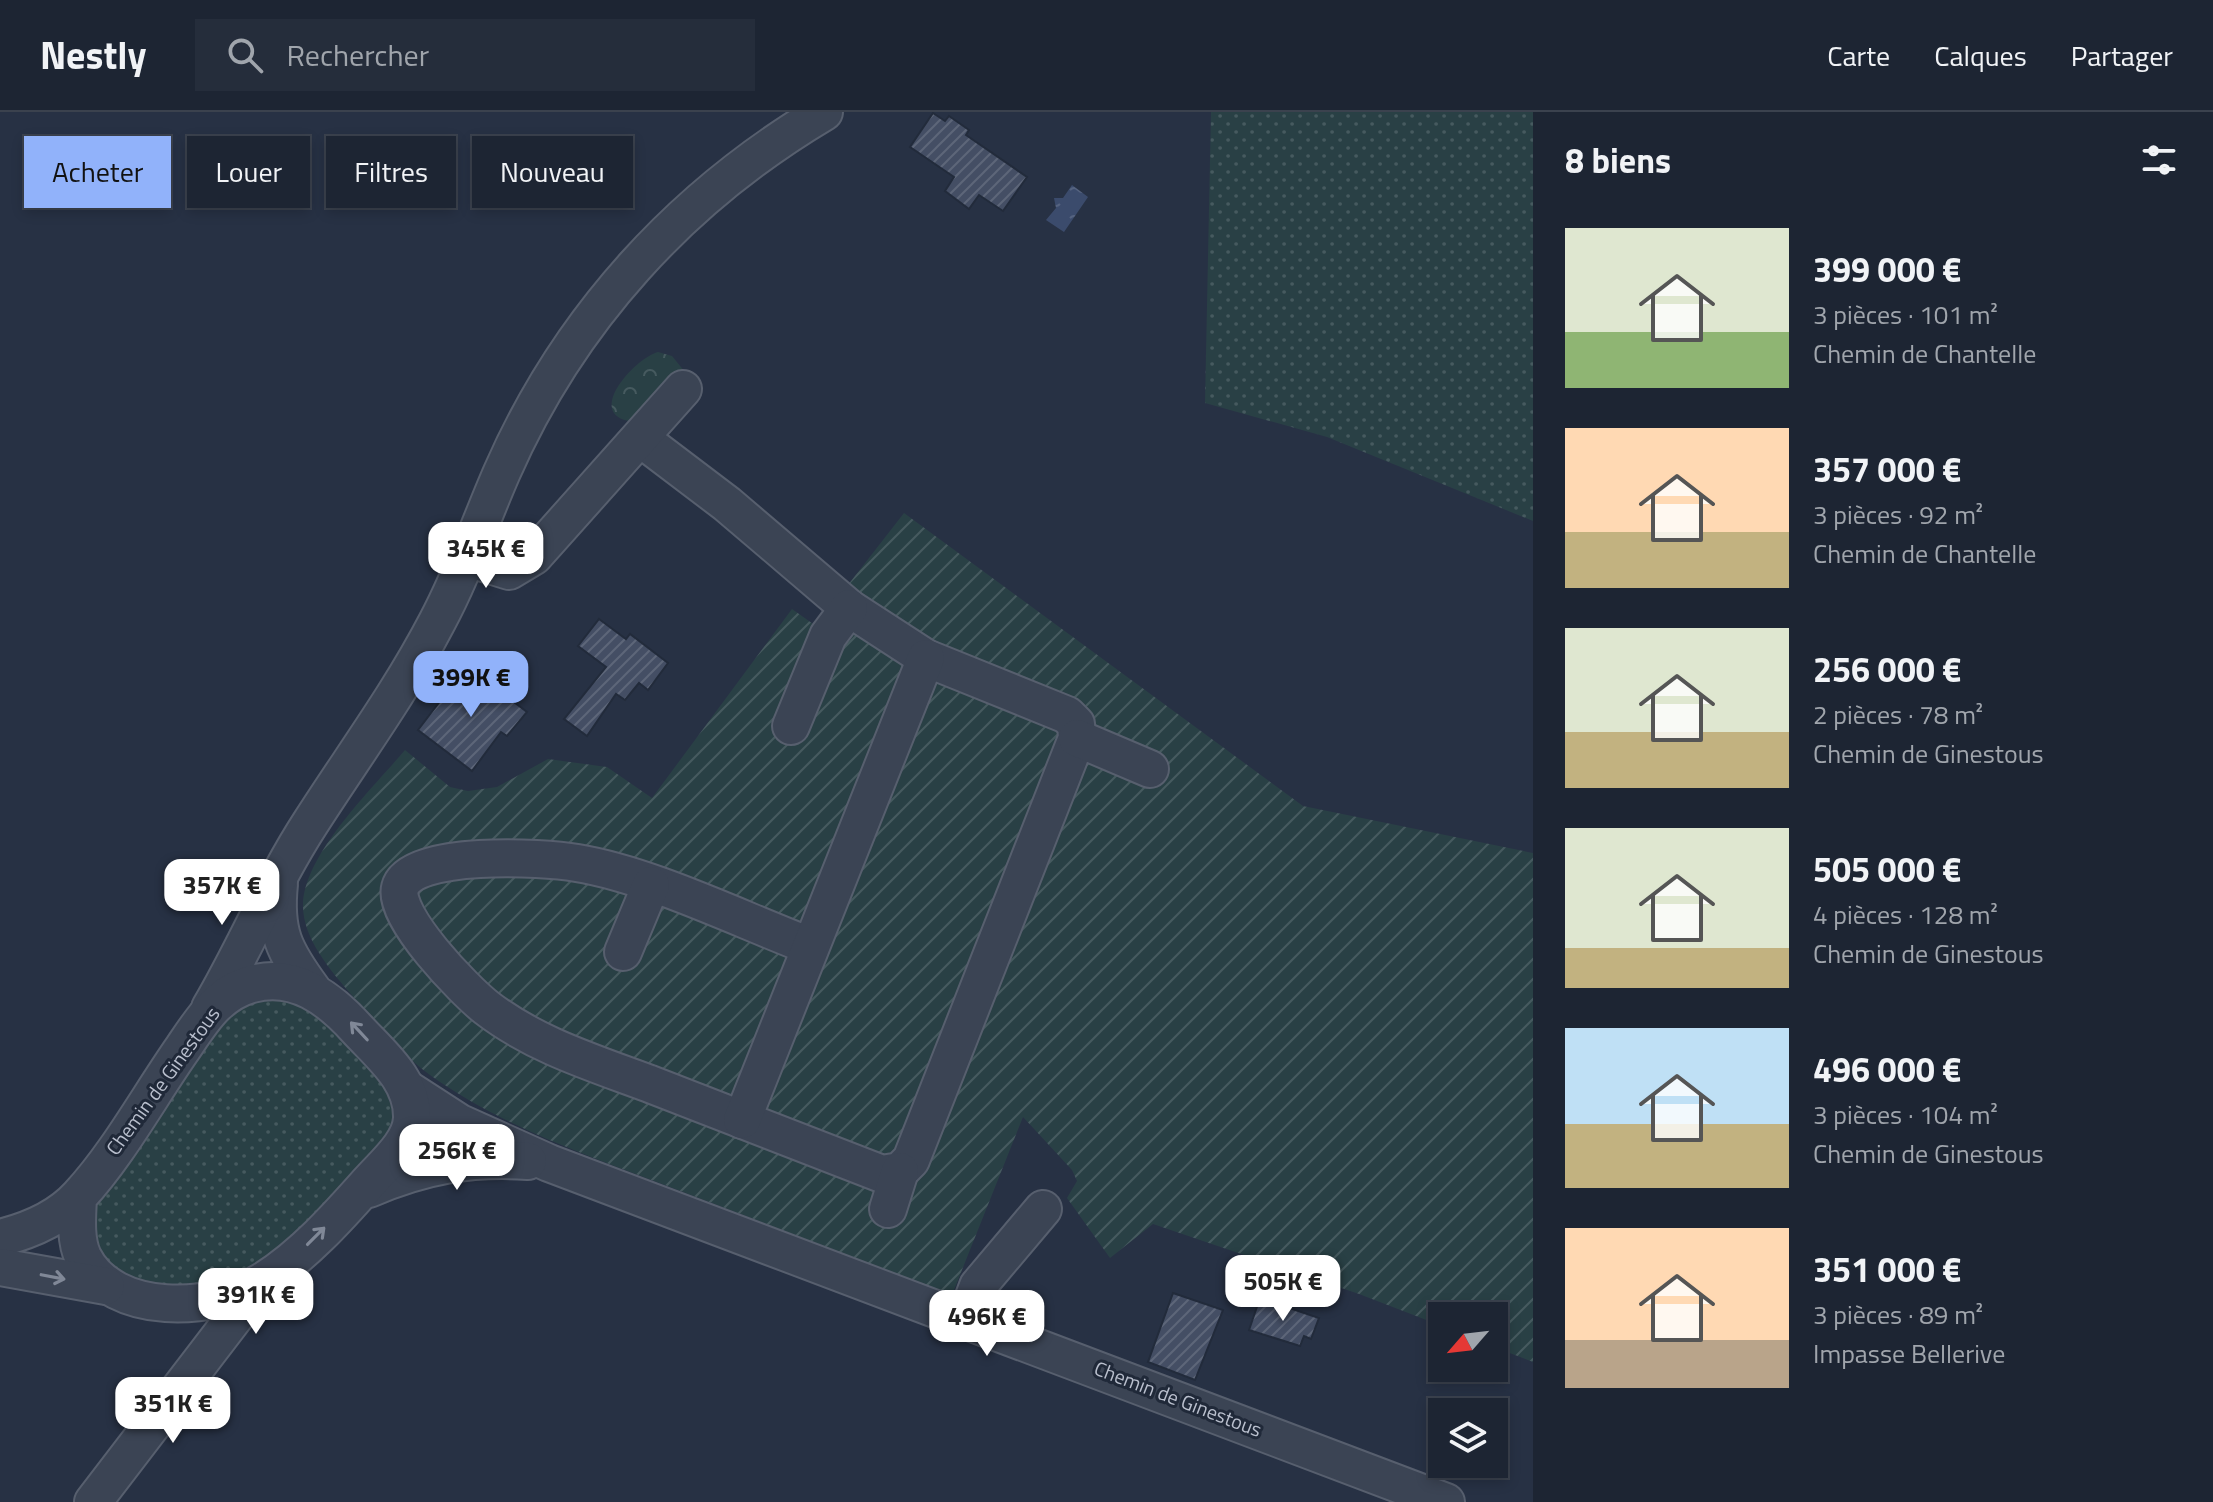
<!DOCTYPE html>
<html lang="fr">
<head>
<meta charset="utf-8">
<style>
	:root { --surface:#1d2533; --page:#252d3b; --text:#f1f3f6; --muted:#a0a5ac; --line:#3b424e; --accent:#91b2fa }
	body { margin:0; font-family:"Titillium Web",sans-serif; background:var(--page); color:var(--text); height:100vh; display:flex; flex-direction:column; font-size:30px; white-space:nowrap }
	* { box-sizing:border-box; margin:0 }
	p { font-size:26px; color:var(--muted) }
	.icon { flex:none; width:44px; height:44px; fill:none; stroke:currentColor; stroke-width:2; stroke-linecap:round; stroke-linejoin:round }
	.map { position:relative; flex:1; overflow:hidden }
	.details { display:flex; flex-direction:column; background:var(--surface); width:680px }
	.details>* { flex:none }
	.guide { position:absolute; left:24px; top:24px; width:760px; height:72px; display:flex; gap:16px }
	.needle { width:52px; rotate:242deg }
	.fabs { position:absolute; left:1428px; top:1190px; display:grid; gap:16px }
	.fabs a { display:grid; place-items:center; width:80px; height:80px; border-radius:0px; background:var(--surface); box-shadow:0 4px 12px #0003,0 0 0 2px var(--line); font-size:40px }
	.price { position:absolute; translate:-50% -68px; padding:0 18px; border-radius:16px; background:#fff; color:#222; font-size:26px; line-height:52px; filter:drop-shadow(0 2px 4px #0008) }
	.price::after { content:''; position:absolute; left:50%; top:48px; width:24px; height:18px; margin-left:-12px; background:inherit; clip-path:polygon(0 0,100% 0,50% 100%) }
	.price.active { background:var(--accent); color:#111 }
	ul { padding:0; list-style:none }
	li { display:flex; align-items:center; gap:24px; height:200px; padding:0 32px }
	li span { display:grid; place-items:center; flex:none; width:224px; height:160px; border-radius:0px; color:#555 }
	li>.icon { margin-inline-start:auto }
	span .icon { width:96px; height:96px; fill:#fffc; stroke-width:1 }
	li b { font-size:34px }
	h2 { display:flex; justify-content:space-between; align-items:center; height:96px; padding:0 32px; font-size:34px }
	.pill { padding:0 28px; border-radius:0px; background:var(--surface); box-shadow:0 4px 12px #0003,0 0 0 2px var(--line); font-size:28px; line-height:72px }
	.pill.active { background:var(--accent); color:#111 }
	header { display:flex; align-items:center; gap:48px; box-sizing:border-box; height:112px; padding:0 40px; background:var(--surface); border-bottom:2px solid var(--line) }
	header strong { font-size:38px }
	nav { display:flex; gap:44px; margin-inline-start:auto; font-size:28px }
	.search { width:560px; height:72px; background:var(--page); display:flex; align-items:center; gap:20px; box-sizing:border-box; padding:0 28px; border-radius:0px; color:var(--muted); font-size:30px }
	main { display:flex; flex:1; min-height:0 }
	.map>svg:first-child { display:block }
	.grass { fill:url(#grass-dots) }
	.forest { fill:url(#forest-crowns) }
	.garden { fill:url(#garden-furrows) }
	.water { fill:url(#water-ripples) }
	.building { fill:url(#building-hatch); stroke:#222b3b; stroke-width:2 }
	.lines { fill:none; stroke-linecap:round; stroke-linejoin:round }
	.minor-casing { stroke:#575f6e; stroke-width:40 }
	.minor { stroke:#3b4454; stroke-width:36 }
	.oneway { stroke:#808897 }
	.labels { text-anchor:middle; stroke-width:6; stroke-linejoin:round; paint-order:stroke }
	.street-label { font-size:20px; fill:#b9bfcd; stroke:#202939 }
</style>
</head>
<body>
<header>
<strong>Nestly</strong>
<div class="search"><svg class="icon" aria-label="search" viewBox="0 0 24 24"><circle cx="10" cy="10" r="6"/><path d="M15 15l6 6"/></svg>Rechercher</div>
<nav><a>Carte</a><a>Calques</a><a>Partager</a></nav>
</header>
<main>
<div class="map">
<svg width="1533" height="1390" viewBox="0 0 1533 1390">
	<defs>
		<pattern id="grass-dots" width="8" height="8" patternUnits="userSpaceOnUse" patternTransform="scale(2)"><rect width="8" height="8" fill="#294045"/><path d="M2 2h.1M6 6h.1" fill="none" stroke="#465a5f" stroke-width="1.8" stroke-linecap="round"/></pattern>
		<pattern id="forest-crowns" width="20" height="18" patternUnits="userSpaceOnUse" patternTransform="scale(2)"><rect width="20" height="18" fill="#294045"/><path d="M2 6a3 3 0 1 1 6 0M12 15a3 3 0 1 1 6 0" fill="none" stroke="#465a5f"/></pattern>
		<pattern id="garden-furrows" width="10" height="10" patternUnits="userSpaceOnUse" patternTransform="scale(2)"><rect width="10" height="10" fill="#294045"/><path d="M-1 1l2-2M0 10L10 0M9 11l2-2" fill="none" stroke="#465a5f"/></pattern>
		<pattern id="water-ripples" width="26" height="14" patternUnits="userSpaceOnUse" patternTransform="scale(2)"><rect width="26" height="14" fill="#3b4b6c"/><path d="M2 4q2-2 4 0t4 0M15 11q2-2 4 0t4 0" fill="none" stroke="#556380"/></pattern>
		<pattern id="building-hatch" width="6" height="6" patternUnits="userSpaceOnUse" patternTransform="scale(2)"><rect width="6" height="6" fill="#444e64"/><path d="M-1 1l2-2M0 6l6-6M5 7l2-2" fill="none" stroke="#5d6679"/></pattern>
	</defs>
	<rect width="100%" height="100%" fill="#273144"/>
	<g class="grass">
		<path d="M1211,0H1533V409L1327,325L1205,291Z"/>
		<path d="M254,883L307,887L377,949L401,1008L293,1137L208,1178L126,1171L94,1139L88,1097L213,907Z"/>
	</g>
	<path class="forest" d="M658,240L672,244L685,260L637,310C580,307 633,247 658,240Z"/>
	<path class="garden" d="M904,401L1303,694L1533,741V1250L1494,1235V1204H1442V1214L1359,1182L1153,1112L1110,1146L1067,1086L1077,1069L1072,1058L1023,1005L952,1183C858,1147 764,1111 670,1075C587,1043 503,1015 430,963C400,941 374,910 350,881C330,858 302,825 303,792C305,741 373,676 405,638L450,675L468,679L497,675L548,647L607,655L652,686L792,497L816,514Z"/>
	<path class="water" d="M1072,73L1088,85L1064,120L1046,108L1056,96L1054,86H1063Z"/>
	<g class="building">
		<path d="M933,1L945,9L949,4L969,18L966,23L1027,65L1003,99L979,83L969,97L945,79L954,65L910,35Z"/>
		<path d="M599,507L626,527L630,522L668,551L648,578L639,571L625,588L616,582L587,624L564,607L606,555L578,534Z"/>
		<path d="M467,554L527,600L507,624L501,620L472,659L418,618Z"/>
		<path d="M1173,1181L1223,1198L1195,1268L1148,1250Z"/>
		<path d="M1260,1186L1319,1206L1311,1227L1304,1224L1300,1234L1249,1218Z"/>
	</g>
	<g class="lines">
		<defs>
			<g id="minor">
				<path d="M640,326L727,392L849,496L926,546L1067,603L1076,612L1077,626L911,1048L900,1059L882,1062C804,1032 727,1002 650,972C594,951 535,933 487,896C465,879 392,804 400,776C410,738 543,745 577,751C650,763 739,807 810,834"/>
				<path d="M467,446L509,459L534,444L683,277"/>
				<path d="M791,614L828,524L849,496"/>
				<path d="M1077,626L1150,657"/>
				<path d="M279,772C274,820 284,839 312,877"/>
				<path d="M623,840L651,773"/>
				<path d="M210,896C246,835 272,770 311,710C354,643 400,581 437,510C463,462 480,410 502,360C569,207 681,85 824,0"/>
				<path d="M409,978L460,1011L549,1051L1446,1390"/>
				<path d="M742,1008L926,546"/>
				<path d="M369,1077C422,1054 470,1045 528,1049"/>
				<path d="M888,1097L900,1059"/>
				<path d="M0,1126C28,1119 59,1106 79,1084C118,1042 150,983 183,936C202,908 218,881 252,872C295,860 330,887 357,917C381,943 413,968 412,1006C411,1031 384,1053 369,1070C338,1105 303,1144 263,1169C214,1200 113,1205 83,1145C75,1128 77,1105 78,1086"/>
				<path d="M0,1155L106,1174"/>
				<path d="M966,1206L978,1174L1043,1097"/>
				<path d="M93,1390L260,1172"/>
			</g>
		</defs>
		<use href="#minor" class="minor-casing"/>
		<use href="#minor" class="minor"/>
	</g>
	<defs><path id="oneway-shaft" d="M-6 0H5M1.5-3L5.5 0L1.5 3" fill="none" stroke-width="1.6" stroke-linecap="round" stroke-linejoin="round" transform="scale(2)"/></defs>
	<g class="oneway">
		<use href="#oneway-shaft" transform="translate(359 919) rotate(-133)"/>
		<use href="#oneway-shaft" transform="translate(316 1124) rotate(-45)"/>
		<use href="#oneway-shaft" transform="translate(53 1165) rotate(11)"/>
	</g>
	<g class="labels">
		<g class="street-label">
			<text transform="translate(163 969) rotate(-54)" y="7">Chemin de Ginestous</text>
			<text transform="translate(1178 1287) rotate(21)" y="7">Chemin de Ginestous</text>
		</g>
	</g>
</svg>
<div class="fabs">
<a><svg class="needle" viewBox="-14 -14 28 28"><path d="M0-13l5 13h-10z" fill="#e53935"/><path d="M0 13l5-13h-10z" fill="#a0a5ac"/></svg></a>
<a><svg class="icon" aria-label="layers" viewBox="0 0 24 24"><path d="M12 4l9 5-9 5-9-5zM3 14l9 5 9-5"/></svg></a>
</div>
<b class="price" style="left:486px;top:478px">345K €</b>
<b class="price active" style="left:471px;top:607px">399K €</b>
<b class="price" style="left:222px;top:815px">357K €</b>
<b class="price" style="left:457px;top:1080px">256K €</b>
<b class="price" style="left:1283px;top:1211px">505K €</b>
<b class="price" style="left:256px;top:1224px">391K €</b>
<b class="price" style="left:987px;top:1246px">496K €</b>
<b class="price" style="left:173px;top:1333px">351K €</b>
<div class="guide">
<a class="pill active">Acheter</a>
<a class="pill">Louer</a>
<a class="pill">Filtres</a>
<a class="pill">Nouveau</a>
</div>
</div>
<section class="details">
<h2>8 biens<svg class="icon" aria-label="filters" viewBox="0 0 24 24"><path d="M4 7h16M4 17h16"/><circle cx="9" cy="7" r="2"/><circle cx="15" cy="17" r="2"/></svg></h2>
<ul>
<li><span style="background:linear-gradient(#dfe7d0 65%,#8fb573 0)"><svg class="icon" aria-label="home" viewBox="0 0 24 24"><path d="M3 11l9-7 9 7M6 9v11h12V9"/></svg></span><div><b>399 000 €</b><p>3 pièces · 101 m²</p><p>Chemin de Chantelle</p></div></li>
<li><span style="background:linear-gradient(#ffd9b3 65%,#c2b280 0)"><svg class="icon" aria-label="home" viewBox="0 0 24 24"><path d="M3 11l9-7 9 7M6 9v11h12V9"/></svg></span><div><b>357 000 €</b><p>3 pièces · 92 m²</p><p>Chemin de Chantelle</p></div></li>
<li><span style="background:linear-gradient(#dfe7d0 65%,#c2b280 0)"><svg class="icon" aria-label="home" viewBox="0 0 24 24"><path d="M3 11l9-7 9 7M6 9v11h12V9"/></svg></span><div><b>256 000 €</b><p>2 pièces · 78 m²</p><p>Chemin de Ginestous</p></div></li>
<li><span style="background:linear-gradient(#dfe7d0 75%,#c2b280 0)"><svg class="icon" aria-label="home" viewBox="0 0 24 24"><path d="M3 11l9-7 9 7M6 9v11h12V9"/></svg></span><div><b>505 000 €</b><p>4 pièces · 128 m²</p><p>Chemin de Ginestous</p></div></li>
<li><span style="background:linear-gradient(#bfe0f5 60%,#c2b280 0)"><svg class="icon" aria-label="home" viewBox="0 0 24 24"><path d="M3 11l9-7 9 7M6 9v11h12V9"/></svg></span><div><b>496 000 €</b><p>3 pièces · 104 m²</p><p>Chemin de Ginestous</p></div></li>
<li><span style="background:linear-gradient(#ffd9b3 70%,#b9a48a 0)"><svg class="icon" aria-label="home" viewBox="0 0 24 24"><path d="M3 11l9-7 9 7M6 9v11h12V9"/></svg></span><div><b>351 000 €</b><p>3 pièces · 89 m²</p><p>Impasse Bellerive</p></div></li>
</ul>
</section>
</main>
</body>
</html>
